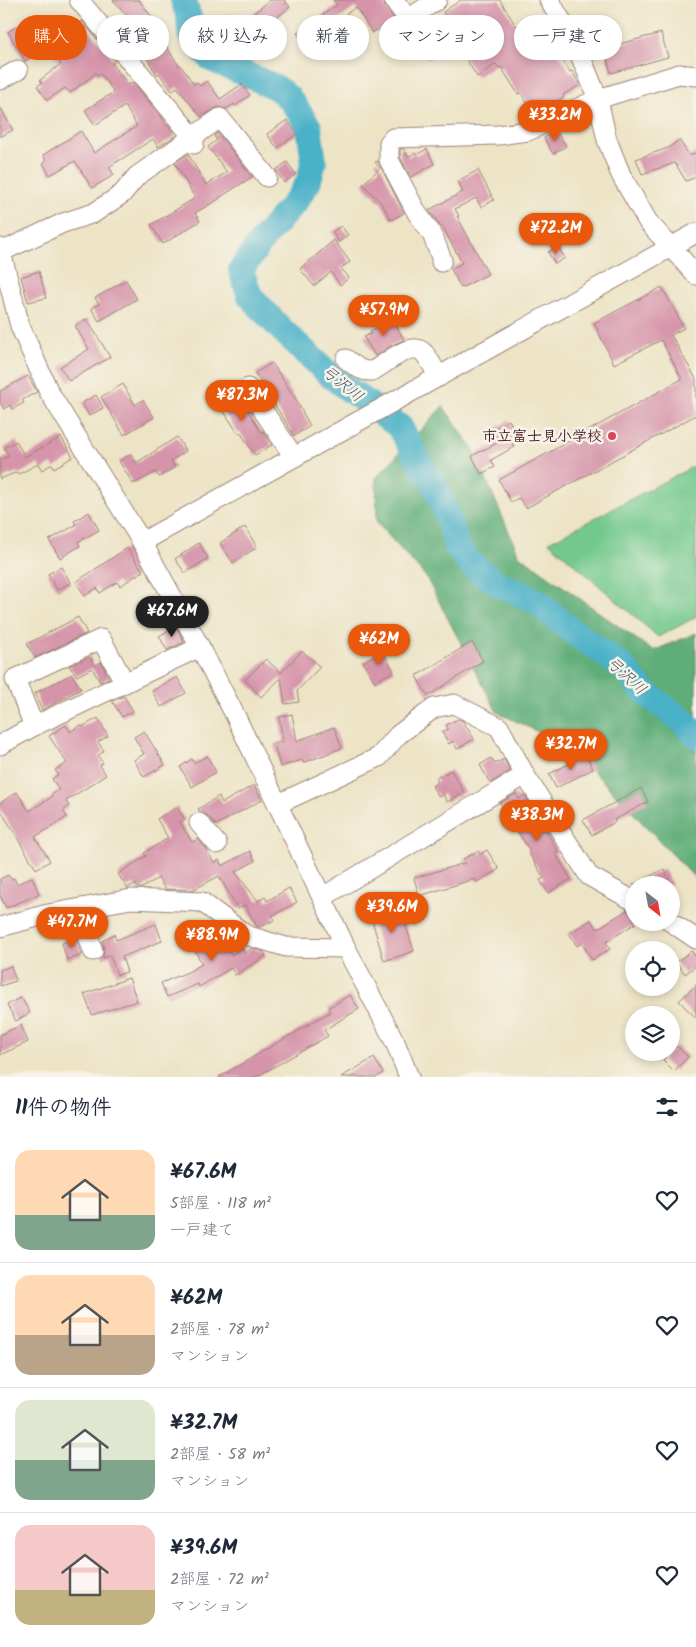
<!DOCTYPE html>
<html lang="ja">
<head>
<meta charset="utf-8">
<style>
	:root { --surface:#fff; --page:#f2f2f3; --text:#1f2937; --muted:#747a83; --line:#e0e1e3; --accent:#ea580c }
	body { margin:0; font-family:Kalam,"Klee One",sans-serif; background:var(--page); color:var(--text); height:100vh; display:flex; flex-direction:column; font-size:19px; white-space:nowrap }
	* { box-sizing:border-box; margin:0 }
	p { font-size:16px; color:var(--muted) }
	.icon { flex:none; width:28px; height:28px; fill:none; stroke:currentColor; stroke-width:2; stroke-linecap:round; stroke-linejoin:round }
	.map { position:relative; height:1077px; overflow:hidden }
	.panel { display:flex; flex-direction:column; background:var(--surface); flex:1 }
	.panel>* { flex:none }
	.top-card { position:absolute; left:15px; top:15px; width:666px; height:45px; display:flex; gap:10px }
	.needle { width:32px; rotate:149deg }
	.buttons { position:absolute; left:625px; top:876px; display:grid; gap:10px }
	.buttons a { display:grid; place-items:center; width:55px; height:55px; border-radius:50%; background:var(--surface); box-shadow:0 2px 8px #0003; font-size:25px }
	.price { position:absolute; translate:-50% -42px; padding:0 11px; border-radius:18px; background:var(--accent); color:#fff; font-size:16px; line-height:32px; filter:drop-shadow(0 1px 2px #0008) }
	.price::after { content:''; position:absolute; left:50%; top:30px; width:15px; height:11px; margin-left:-8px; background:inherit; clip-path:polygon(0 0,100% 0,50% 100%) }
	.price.active { background:#222; color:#fff }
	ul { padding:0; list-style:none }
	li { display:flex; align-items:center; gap:15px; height:125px; padding:0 15px }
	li+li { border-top:1px solid var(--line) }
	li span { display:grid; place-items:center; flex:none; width:140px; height:100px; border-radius:15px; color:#555 }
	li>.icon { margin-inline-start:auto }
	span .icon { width:60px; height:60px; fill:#fffc; stroke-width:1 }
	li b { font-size:21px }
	h2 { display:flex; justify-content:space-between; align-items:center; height:60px; padding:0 15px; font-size:21px }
	.tag { padding:0 18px; border-radius:22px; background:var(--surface); box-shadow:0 2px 8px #0003; font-size:18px; line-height:45px }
	.tag.active { background:var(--accent); color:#fff }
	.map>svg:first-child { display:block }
	.green { fill:#73c98d; stroke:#5e745c }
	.forest { fill:#5ead78; stroke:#546652 }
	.water { fill:#49b1c8; stroke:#4a687a }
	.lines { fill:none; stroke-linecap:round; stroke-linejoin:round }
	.river { stroke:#49b1c8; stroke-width:26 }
	.building { fill:#d694aa }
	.minor-casing { stroke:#9c8278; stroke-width:21 }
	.minor { stroke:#fff; stroke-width:19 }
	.poi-dot { fill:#d1495b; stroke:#f7f3e8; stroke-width:2 }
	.labels { text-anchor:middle; stroke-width:5; stroke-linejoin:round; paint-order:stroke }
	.poi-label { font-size:15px; font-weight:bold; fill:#4a1f2b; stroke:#f7f3e8; text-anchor:end }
	.water-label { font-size:16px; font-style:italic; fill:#4a5262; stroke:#f7f3e8 }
</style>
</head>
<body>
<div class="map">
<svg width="696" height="1077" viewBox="0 0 696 1077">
	<rect width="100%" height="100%" fill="#f7f3e8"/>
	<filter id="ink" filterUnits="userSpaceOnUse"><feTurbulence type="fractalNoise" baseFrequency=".02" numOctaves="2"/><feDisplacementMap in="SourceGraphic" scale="10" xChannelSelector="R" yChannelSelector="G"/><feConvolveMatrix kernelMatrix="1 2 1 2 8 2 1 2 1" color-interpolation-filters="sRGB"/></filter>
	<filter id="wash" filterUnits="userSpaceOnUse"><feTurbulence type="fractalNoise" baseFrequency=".0096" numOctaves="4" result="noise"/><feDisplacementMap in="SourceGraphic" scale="20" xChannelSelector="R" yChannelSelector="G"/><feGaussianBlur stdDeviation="1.12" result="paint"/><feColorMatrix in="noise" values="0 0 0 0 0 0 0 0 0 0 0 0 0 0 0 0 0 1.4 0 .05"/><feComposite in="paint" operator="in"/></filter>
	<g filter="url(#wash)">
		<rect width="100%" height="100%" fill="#ede4c6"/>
		<path class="green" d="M696,465V617L658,637L549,542Z"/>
		<path class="forest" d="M443,406L473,449L519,555L653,651L696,633V879L571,748L497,712L426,577L377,523L376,478Z"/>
		<path class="water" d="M636,667L691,717L696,724V753L673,725L641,701L619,681Z"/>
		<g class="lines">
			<path class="river" d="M183,0L189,17L190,34L211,59L277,88L290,99L309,127L314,162L308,183L295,202L263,239L241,270L250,296L281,329L332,377L400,427L414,453L433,482L450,522L456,545L469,563L495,582L536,601L568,628L623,667L642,690L683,721L696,735"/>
		</g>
		<g id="blocks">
			<g class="building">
				<path d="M113,0H139L155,21L152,24L179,66L180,65L194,84L197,82L200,86L207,81L220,99L242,84L250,95L235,106L234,104L226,109L218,107L201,117L177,87L172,91L159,73L157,75L142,50L146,48L129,25L133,22Z"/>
				<path d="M270,0H284L290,7L271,22L272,24L260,34L248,18Z"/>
				<path d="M333,0H383L385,7L402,28L384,39L378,29L372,33L356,7L336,21L347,36L328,50L321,40L308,48L297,33L337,5Z"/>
				<path d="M461,0H500L516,26L517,25L521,31L543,16L553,31L547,35L570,72L572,71L580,85L563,95L564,97L547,108L548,109L535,116L521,93L518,94L501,67L499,68L496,64L477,77L452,36L457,33L443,12Z"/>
				<path d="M82,21L115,61L112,64L129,85L133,82L161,116L167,126H169L175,136L158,147L153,139L109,167L114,175L92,188L75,161L50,175L43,163L46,161L43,155L81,131L94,153L137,126L125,106L95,125L85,110L114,92L100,73L98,75L96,73L70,93L65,88L47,100L37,86L42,83L40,80L61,64L41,41L52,32L59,41Z"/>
				<path d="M19,25L28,41L32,38L40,51L25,61L8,32Z"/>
				<path d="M428,32L441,51L429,60L415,41Z"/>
				<path d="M661,33L668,57L611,73L604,48Z"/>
				<path d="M0,107L13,130L0,137Z"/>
				<path d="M287,120L297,134L277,148L267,134Z"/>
				<path d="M556,131L566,146L553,154L544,138Z"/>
				<path d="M218,133L252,177L219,198V199L195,213L200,221L163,244L151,225L195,198L175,163L188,154L206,185L227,172L208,147L217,140L214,136Z"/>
				<path d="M679,140L690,156L696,152V177L686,181L675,163L642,174L636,159L668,148Z"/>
				<path d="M400,149H404L408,157L415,153L416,155L427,149L434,164L411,177L400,157Z"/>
				<path d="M378,161L404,213L391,220L382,204L363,184L380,168L375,162Z"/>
				<path d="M287,162L296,174L284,183L276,170Z"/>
				<path d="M478,170L494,200L481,207L476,198L455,209L459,216H457L488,274L461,288L451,269L462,263L442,226L441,227L429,210L463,192L458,181Z"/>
				<path d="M341,226L348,235L339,242L332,232Z"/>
				<path d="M334,240L350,262L341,268L349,278L340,285L331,272L314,286L300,269Z"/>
				<path d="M558,247L565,258L555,264L548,252Z"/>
				<path d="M39,271L46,298L28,302L21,277Z"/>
				<path d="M126,280L137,299L99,321L91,308L99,304L95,298Z"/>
				<path d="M662,287L684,328L671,335L696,379V415L526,508L519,498L511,502L499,480L682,379L661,340L614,364L594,323Z"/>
				<path d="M87,319L110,357L69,381L60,367L89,349L75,326Z"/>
				<path d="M393,319L404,340L392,345L375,356L364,337L372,333L370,331Z"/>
				<path d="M272,363L295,398L310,426L294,436L255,373Z"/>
				<path d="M28,376L37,392L22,400L24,403L12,409L10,405L4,409L0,403V391Z"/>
				<path d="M123,384L135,405L143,400L154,417L124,435L101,397Z"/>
				<path d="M227,386L243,412L247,409L261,432L263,431L272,445L255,455L240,432L238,433L213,395Z"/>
				<path d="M96,395L103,408L89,416L82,403Z"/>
				<path d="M509,420L520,439L512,443L514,447L491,460L495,467L481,474L472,456L499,442L492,430Z"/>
				<path d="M61,437L73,457L54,468L52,464L42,470L38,464L19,474L17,472L0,479V460L9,456L4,448L16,441L25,457Z"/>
				<path d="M177,437L186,451L171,461L175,467L159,477L156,472L133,484L119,461L131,454L136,463Z"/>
				<path d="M89,512L99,530L78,542L80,546L60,558L49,540L76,525L74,521Z"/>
				<path d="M245,527L257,547L233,563L220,543Z"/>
				<path d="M199,543L208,558L185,573L175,559Z"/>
				<path d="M127,548L143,571L120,586L117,582L100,593L97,588L85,596L76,582Z"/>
				<path d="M61,567L71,583L57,590L48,574Z"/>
				<path d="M78,617L87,633L35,658L27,644Z"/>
				<path d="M176,626L184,642L167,650L159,636Z"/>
				<path d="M472,642L483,661L428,696L416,676Z"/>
				<path d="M382,650L394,671L375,682L363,662Z"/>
				<path d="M302,651L320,667L297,691L299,702L285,704L281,678L261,697L245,680L266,659L281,673Z"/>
				<path d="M90,657L94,666L101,662L109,678L100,682L92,668L77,676L69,666Z"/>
				<path d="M72,674L81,689L42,710L37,700L38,699L35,693Z"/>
				<path d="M177,677L186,693L161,707L152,691Z"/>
				<path d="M124,696L133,711L122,717L112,701Z"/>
				<path d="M292,714L297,741L334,727L342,748L303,763L302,760L280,767L274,744L283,741L279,717Z"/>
				<path d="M98,718L108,736L98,742L104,751L98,756L103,763L100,765L106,775L66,801L69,806L63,811L67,817L35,837L50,861L36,869L0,809V803L17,792L29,811L52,797L51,795L59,790L52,779L58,775L55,770L67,763L49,736L66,725L70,732L81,725L82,727Z"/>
				<path d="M458,719L463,721L474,739L457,749L453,741L449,744L442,732L448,729L446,725Z"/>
				<path d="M144,731L165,765L144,777L134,760L144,754L134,737Z"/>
				<path d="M586,755L593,769L556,788L549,774Z"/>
				<path d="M207,756L216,772L192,787L180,767L192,759L194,763Z"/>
				<path d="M491,758L495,764L504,759L510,771L490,783L480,765Z"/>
				<path d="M451,770L464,792L447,802L443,794L439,797L432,786L438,782L436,778Z"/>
				<path d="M254,785L262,800L216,825L208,816L200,812L198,809L219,796L222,803Z"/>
				<path d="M641,788L648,802L614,820L615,822L592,835L583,820Z"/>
				<path d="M516,794L519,799L524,795L558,851L555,853L571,879L548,893L540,880L544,878L528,852L530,851L500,803Z"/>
				<path d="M177,807L185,820L180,822L192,842L198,839L206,848L214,863L219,860L222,866L250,851L255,861L235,872L258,901L265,897L267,901L289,888L297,902L272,916L274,920L260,927H257L245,905L238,909L219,876L193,890L165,889L158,878L142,888H138L135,884L127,888L118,874L146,856L144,853L168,838L157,819Z"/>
				<path d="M487,850L499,869L477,882L475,879L419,896L414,878L465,863L463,859L478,851L480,854Z"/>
				<path d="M664,869L672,885H633Z"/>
				<path d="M8,875L11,879L14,878L17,884L32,877L39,894L6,908L0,895V879Z"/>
				<path d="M400,908L414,951L384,961L371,917Z"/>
				<path d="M627,910L634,919V922L636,923L606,942L610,949L592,960L582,943L577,946L569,933L591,920L597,929Z"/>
				<path d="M156,924L162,941L122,957L127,972L117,975L110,955L103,958L104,948L102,941L114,934L116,940Z"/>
				<path d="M216,927L218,928L231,955L242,948L245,953L252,948L264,952L266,956L235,975L231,968L199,987L198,984L167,997L161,983L188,972L202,964L191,943L197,940L195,936Z"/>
				<path d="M77,938L82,955L67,960L62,943Z"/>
				<path d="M691,951L696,957V966L685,974L676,962Z"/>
				<path d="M11,966L16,981L0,986V970Z"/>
				<path d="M129,978L137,1001L92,1015L84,994Z"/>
				<path d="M696,985V1018L679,1001Z"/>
				<path d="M350,995L359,1009L324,1030L328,1036L256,1077H219L330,1012L328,1008Z"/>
				<path d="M21,997L30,1013L16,1021L7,1005Z"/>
				<path d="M21,1025L28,1042L0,1055V1035Z"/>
				<path d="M677,1046L688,1057L674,1071L663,1060Z"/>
				<path d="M374,1058L383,1073L377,1077H341Z"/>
			</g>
		</g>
	</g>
	<g filter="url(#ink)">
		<use href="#blocks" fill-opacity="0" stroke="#9c8278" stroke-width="1"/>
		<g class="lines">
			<defs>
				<g id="minor">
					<path d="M79,0L193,137L194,144"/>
					<path d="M394,0L408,19L437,0"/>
					<path d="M549,0L576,45L598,99L607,140L621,175L648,222L696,275"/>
					<path d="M0,80L18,70"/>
					<path d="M0,248L20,326L49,392L142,542L200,647L235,715L346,948L395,1042L409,1077"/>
					<path d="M1,252L63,223L94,213L122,194L137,176L220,118L267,177"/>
					<path d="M441,262L442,260L432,234L417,213L389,160V143L393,138L498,135L528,131L598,99L679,74L696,76"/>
					<path d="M346,359C355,366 361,372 372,371C385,365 411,339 424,353C430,360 434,369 439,377"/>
					<path d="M248,388L294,457"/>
					<path d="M142,542L696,233"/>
					<path d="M34,726L15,679L101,639L125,683"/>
					<path d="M0,745L34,726L200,647"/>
					<path d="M278,804L379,757L398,735L434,708L454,704L499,727L525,775L589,876L634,901"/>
					<path d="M199,823L217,844"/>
					<path d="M323,897L525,775"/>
					<path d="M79,909L93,951"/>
					<path d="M671,922L696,939"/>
					<path d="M0,927L48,914L131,899L202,902L246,935L286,947L346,948"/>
				</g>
			</defs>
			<use href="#minor" class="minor-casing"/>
			<use href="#minor" class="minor"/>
		</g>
	</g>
	<circle class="poi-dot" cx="612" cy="436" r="5"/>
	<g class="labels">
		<g class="poi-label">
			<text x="602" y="441">市立富士見小学校</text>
		</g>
		<g class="water-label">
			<text transform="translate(343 383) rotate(39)" y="6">弓沢川</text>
			<text transform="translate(627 675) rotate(43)" y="6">弓沢川</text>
		</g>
	</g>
</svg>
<div class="buttons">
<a><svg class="needle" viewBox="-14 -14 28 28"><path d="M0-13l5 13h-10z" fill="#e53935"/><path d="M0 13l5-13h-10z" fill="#747a83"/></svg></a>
<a><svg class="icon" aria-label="locate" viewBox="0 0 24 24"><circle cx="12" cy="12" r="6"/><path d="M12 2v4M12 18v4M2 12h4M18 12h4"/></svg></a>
<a><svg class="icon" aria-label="layers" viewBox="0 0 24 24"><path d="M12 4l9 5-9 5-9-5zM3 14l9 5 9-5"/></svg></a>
</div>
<b class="price" style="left:555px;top:142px">¥33.2M</b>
<b class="price" style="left:556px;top:255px">¥72.2M</b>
<b class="price" style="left:384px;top:337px">¥57.9M</b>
<b class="price" style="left:242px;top:422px">¥87.3M</b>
<b class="price active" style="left:172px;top:638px">¥67.6M</b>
<b class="price" style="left:379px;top:666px">¥62M</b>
<b class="price" style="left:571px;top:771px">¥32.7M</b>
<b class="price" style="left:537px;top:842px">¥38.3M</b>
<b class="price" style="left:392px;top:934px">¥39.6M</b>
<b class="price" style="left:72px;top:949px">¥47.7M</b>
<b class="price" style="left:212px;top:962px">¥88.9M</b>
<div class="top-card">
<a class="tag active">購入</a>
<a class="tag">賃貸</a>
<a class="tag">絞り込み</a>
<a class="tag">新着</a>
<a class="tag">マンション</a>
<a class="tag">一戸建て</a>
</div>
</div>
<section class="panel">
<h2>11件の物件<svg class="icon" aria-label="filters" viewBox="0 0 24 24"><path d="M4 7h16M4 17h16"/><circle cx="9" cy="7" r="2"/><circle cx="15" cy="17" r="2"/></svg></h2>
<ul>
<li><span style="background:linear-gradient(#ffd9b3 65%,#7fa58c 0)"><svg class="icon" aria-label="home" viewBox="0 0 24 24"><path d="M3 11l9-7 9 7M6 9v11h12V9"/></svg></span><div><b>¥67.6M</b><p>5部屋 · 118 m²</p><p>一戸建て</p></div><svg class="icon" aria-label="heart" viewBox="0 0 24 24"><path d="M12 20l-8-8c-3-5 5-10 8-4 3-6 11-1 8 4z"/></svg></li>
<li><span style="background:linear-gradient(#ffd9b3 60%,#b9a48a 0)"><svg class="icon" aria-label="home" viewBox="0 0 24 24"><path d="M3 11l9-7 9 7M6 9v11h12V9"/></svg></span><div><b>¥62M</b><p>2部屋 · 78 m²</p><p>マンション</p></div><svg class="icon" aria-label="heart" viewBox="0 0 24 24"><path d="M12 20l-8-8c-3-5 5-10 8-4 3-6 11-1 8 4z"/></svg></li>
<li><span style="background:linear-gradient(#dfe7d0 60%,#7fa58c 0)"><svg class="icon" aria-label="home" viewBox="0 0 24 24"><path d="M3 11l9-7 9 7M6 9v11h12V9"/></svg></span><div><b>¥32.7M</b><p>2部屋 · 58 m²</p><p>マンション</p></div><svg class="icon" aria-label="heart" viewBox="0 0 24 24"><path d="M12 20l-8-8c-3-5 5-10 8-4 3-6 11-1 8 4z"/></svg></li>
<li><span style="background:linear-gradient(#f6c9c9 65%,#c2b280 0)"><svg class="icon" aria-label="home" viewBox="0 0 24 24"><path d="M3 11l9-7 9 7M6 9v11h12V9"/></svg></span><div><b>¥39.6M</b><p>2部屋 · 72 m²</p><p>マンション</p></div><svg class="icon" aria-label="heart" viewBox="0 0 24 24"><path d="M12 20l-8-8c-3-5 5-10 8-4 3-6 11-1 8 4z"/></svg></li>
</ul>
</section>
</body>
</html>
